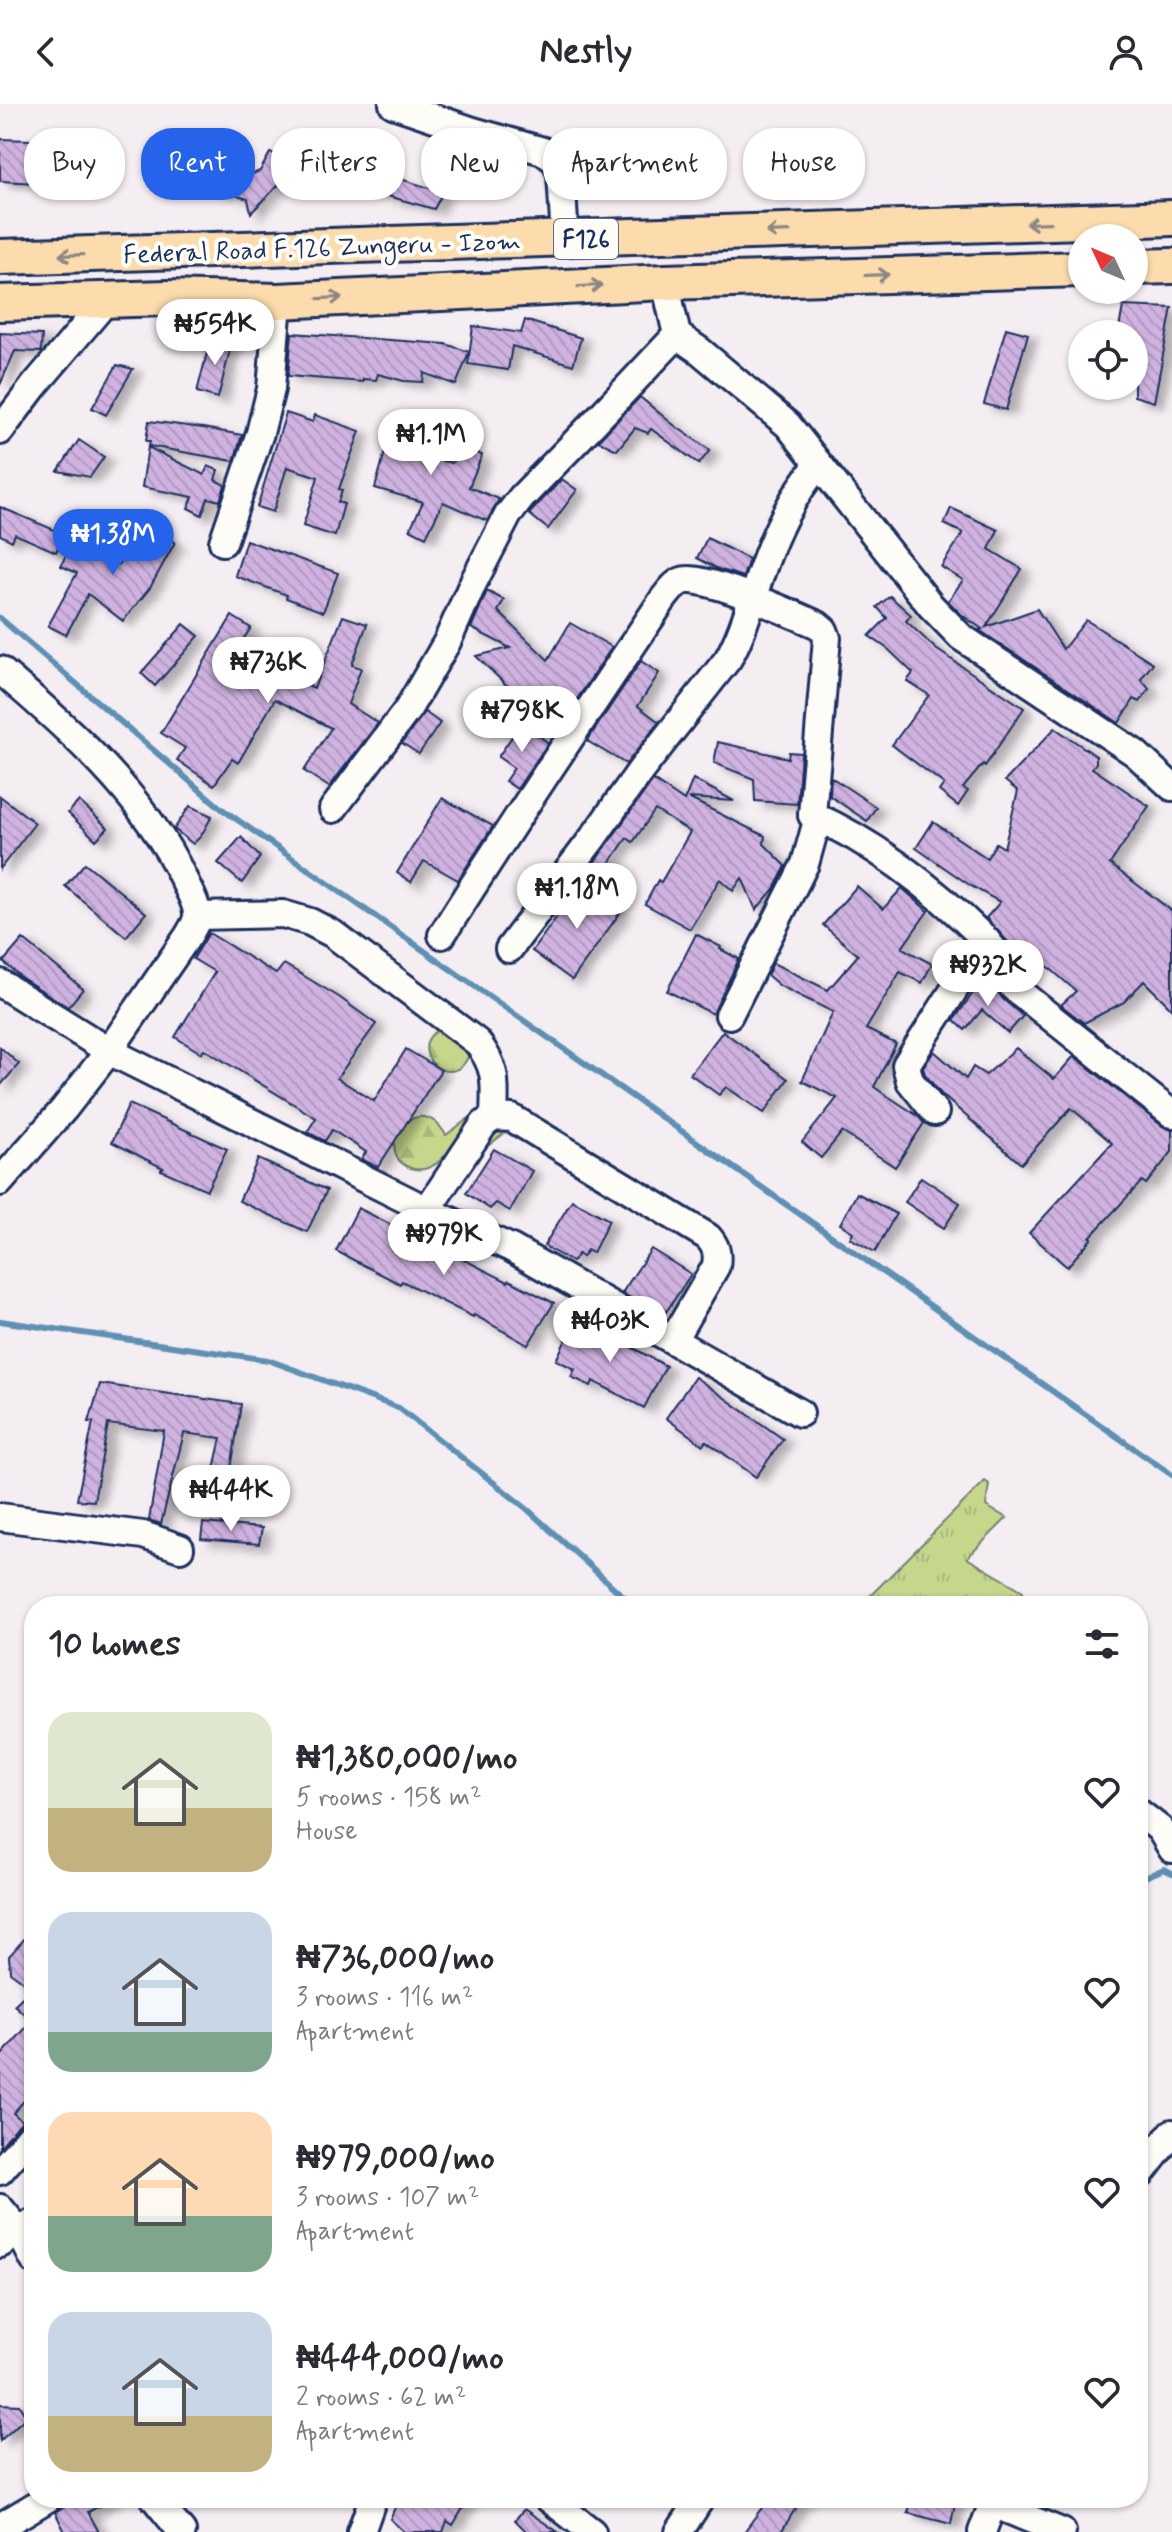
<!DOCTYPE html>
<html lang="en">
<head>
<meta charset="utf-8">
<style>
	:root { --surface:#fff; --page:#f2f2f3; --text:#2b2b33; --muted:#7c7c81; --accent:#2563eb }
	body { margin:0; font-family:Mynerve,sans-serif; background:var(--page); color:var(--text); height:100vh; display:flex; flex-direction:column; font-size:30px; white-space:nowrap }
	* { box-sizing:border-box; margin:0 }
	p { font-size:26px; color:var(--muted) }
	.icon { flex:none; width:44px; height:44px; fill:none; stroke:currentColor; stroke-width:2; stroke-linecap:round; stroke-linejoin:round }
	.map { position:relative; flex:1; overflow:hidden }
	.side { position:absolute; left:24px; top:1492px; width:1124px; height:912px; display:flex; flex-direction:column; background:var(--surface); border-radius:32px; box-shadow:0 2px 6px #0004 }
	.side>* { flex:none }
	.banner { position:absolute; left:24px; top:24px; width:1124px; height:72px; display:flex; gap:16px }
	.needle { width:52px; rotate:314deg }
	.fabs { position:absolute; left:1068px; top:120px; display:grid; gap:16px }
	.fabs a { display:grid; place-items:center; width:80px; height:80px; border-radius:50%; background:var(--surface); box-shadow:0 2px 6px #0004; font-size:40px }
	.price { position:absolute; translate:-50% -68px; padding:0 18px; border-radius:28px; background:#fff; color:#222; font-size:26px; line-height:52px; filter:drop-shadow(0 2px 4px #0008) }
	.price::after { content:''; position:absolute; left:50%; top:48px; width:24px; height:18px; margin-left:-12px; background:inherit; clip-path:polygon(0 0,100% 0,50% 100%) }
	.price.on { background:var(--accent); color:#fff }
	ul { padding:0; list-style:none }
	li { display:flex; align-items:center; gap:24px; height:200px; padding:0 24px }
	li span { display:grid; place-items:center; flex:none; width:224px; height:160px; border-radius:24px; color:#555 }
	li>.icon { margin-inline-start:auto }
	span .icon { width:96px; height:96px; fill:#fffc; stroke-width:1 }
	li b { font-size:34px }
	h2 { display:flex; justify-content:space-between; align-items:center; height:96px; padding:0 24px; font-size:34px }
	.chip { padding:0 28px; border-radius:32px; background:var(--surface); box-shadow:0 2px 6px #0004; font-size:28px; line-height:72px }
	.chip.on { background:var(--accent); color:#fff }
	header { display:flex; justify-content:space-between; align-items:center; height:104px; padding:0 24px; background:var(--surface); font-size:36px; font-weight:700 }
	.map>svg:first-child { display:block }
	.grass { fill:url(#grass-tufts); stroke:#708274; stroke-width:2 }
	.forest { fill:url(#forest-firs); stroke:#708274; stroke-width:2 }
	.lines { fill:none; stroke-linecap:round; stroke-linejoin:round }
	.stream { stroke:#5f90b4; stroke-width:6 }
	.building { fill:url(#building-back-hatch); stroke:#1b2f5e; stroke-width:2; filter:url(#shadow) }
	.minor-casing { stroke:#1b2f5e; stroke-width:32 }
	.major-casing { stroke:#1b2f5e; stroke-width:40 }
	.minor { stroke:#fdfcf7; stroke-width:26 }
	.major { stroke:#fcdcac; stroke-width:34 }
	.oneway { stroke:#8c8685 }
	.labels { text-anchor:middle; stroke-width:8; stroke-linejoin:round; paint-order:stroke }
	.shield { fill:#fdfcf7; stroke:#5f6c8c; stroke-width:2 }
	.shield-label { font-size:24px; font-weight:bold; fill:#1b2f5e }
	.street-label { font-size:26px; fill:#1b2f5e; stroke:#fdfcf7 }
</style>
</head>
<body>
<header><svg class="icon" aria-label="back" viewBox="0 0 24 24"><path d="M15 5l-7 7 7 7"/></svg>Nestly<svg class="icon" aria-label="person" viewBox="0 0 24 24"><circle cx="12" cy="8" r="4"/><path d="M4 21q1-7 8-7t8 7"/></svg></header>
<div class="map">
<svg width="1172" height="2428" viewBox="0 0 1172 2428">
	<defs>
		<pattern id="grass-tufts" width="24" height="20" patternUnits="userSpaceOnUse" patternTransform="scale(2)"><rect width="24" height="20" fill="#c6d68b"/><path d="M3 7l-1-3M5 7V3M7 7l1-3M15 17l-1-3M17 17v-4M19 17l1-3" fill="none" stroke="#aab87a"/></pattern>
		<pattern id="forest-firs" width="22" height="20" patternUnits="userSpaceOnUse" patternTransform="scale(2)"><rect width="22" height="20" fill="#c6d68b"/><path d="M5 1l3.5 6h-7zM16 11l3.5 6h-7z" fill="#aab87a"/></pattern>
		<pattern id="building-back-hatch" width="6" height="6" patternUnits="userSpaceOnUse" patternTransform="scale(2)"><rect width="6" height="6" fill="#cfb2df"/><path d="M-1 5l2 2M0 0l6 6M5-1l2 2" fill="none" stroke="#b199c2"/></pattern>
		<filter id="shadow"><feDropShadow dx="9" dy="5" stdDeviation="4" flood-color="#0004"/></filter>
	</defs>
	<rect width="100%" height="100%" fill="#f4edf2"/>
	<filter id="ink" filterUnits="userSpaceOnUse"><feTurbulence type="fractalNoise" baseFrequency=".0125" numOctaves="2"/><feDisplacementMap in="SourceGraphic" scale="16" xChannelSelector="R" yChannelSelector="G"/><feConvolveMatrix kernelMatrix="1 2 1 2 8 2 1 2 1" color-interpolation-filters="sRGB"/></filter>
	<g filter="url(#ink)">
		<path class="grass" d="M985,1377L989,1380L986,1402L1007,1414L967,1454L1023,1487L1021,1502H875L869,1493Z"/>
		<g class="forest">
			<path d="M442,924H449L470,949C453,994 400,943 442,924Z"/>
			<path d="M484,1003L508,1006L506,1028L484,1045L467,1068L443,1069V1054C435,1062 426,1067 414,1065C367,1053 415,979 446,1031Z"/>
		</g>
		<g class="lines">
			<g class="stream">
				<path d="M0,514L222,705L1172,1371"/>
				<path d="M0,1217L268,1256L399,1304L527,1405L634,1502"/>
				<path d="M1138,1776L1164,1765L1172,1769"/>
			</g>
		</g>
		<g class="building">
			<path d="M0,35L61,37L56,80L0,77Z"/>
			<path d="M270,49L303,56L251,109L248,95L215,85L260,67Z"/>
			<path d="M348,59L443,88L434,105L345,80Z"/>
			<path d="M1123,202L1172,204L1154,298L1134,292V230H1118Z"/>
			<path d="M525,216L581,234L573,261L512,242L508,266L468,260L473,222L521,229Z"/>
			<path d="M1006,224L1028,230L1006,306L984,300Z"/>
			<path d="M0,229L42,231L41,248L15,247L0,281Z"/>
			<path d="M292,229L446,240L469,248L456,281L424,269L423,278L404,277L378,270L376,276L363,275V278L288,272Z"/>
			<path d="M211,233L232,238L218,294L197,288Z"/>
			<path d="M117,261L133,265L106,311L92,304Z"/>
			<path d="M640,293L675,322L710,346L699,360L651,325L648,329L635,324L617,346L598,337Z"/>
			<path d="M286,309L313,318L315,311L360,327L339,385L342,386L338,398L344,400L335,432L303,422L318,373L287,363L273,408L257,403Z"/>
			<path d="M394,315L428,323L421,352L452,359L458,342L482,351L469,383L499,395L487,417L443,398L426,433L410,425L423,398L375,384Z"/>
			<path d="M149,317L203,324L242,331L234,357L149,342L150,337H146Z"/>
			<path d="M79,336L104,353L90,373L58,367Z"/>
			<path d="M148,343L204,371L208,362L218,366L215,376L225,381L220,397L208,394L202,411L188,404L193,393L142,383Z"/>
			<path d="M562,375L577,386L548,425L529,410Z"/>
			<path d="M0,403L64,430L56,448L15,430L12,437L0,431Z"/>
			<path d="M951,404L998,426L989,445L1022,465L986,523L1037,505L1063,545L1086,516L1153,559L1141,575L1149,585L1140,598L1134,595L1119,619L979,526L982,525L962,511L948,497L963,476L941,463L963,429L944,420Z"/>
			<path d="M142,418L175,438L150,484L123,517L88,490L66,531L48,522L77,469L61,462L71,439L118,461Z"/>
			<path d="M707,434L749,455L743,473L718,465L697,454Z"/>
			<path d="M246,436L338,469L323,508L286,494L287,491L235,472Z"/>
			<path d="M487,487L504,496L498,507L548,556L570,519L612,543L567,610L541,592L535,600L505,580L476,552L510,544L471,524Z"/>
			<path d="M890,492L911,511L906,517L936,545L1024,604L985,662L983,660L963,684L968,687L958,702L939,687L944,680L892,641L929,591L907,577L913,569L888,545L869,532L887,514L877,503Z"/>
			<path d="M232,512L251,524L240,540L300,579L314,584L343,512L367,520L352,561L361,564L348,600L378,619L329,683L304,667L331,624L275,595L238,659L232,655L214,681L177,656L185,644L161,629Z"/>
			<path d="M184,520L199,532L155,582L141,569Z"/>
			<path d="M641,557L659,569L638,602L659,618L626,660L587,637Z"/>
			<path d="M425,608L440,619L419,650L402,639Z"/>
			<path d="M522,618L548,639L517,685L505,677L514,664L498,653Z"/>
			<path d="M1055,624L1096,652V659L1092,664L1149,702L1110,760L1172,807V905L1144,877L1124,898L1084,919L1061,901L1076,887L1030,847L1019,858L1008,838L986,814L1000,798L971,782L916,744L933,718L987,754L996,739L1004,744L1018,687L1005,677Z"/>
			<path d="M718,638L788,654L789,648L801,649L797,700L755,697L754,675L714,659Z"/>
			<path d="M831,673L876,703L867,717L830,692Z"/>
			<path d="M693,675L734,697L688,694L765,732L764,740L786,762L774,785L756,806L742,774L733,787L720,775L690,825L645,800L658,776L661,778L690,728L655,706L633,738L627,734L605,766L594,759L653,676L684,697Z"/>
			<path d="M0,692L35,719L0,765Z"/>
			<path d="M442,694L493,722L458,776L424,757L411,778L397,769Z"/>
			<path d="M79,697L108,724L96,736L68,709Z"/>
			<path d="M190,702L212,712L201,732L193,740L174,725Z"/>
			<path d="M241,733L260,753L242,779L218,759Z"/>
			<path d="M85,759L146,809L126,833L65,782Z"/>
			<path d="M582,778L622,806L572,876L532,847Z"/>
			<path d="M857,782L883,805L902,784L928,807L902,844L932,860L922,879L900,868L866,925L896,940L874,983L918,1012L924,1019L895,1063L842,1028L821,1054L802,1038L837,994L802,977L833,908L780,882L767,871L773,859L828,886L858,851L823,821Z"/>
			<path d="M209,829L276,870L284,860L339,893L376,920L337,974L374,997L406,945L441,966L378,1063L361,1055L366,1048L332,1026L325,1037L307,1028L316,1014L204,945L201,949L175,933L215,868L193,855Z"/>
			<path d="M696,830L721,843L720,845L739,855L713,910L667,887Z"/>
			<path d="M23,835L83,885L68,903L22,874L3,858Z"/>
			<path d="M984,873L995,882L1003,895L1023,912L1008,929L982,906L965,926L954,916Z"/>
			<path d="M723,927L788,975L764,1009L726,983L719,991L690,970Z"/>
			<path d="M0,943L19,960L0,982Z"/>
			<path d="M1016,944L1054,975L1074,952L1162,1022L1172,1026V1048L1146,1080L1142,1077L1090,1133L1092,1134L1067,1163L1029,1129L1112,1039L1071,1004L1021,1060L941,990L925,970L923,964L934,947L966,975L973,963L986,971Z"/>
			<path d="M129,1000L227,1045L207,1086L161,1066L163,1064L112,1038Z"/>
			<path d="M494,1045L532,1067L510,1107L496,1099L490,1105L466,1089Z"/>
			<path d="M258,1055L327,1086L307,1128L239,1097Z"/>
			<path d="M921,1073L960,1099L944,1124L905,1098Z"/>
			<path d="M857,1089L896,1110L875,1148L850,1134L853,1128L840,1120Z"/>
			<path d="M572,1096L609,1116L593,1149L587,1146L582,1153L578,1150L572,1158L544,1142Z"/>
			<path d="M358,1104L450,1151L451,1149L508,1178L509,1176L554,1199L528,1241L474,1211L473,1213L402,1177L400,1180L336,1147Z"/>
			<path d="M651,1145L691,1170L666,1208L656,1201L652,1206L622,1189Z"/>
			<path d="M575,1217L626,1240L666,1262L644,1304L593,1277L591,1282L571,1273L575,1265L556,1256Z"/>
			<path d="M695,1273L783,1335L756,1373L706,1337L703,1341L666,1314Z"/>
			<path d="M100,1280L241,1300L230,1372L213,1369L221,1334L184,1329L161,1420L149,1416L164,1327L108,1320L94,1397L77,1396L93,1318H89Z"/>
			<path d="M203,1419L262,1424L259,1440L201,1435Z"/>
			<path d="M34,1824V1986L13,2009L22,2017L0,2043V1953L32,1917L14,1901L32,1884L10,1868L9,1852Z"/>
			<path d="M0,2300L19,2301L26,2313L0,2337Z"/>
			<path d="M79,2394H114L88,2408L99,2428H65L55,2408Z"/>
			<path d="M399,2394H469L453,2421L447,2417L443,2428H404L390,2415Z"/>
			<path d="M769,2394H802L781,2428H744Z"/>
			<path d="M912,2394H956L951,2420L908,2409Z"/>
			<path d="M524,2405L558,2428H527L515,2416Z"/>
		</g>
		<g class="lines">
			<defs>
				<g id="minor">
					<path d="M393,0L473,27L543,47L556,57L561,70L565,135"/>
					<path d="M665,178L677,231L700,247L788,321L931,502L961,533L1135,649L1172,683"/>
					<path d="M0,327L34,282L107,196"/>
					<path d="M223,438L260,329L271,285L278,197"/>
					<path d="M0,566C68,624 145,692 183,774C188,785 196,797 197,809C198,817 192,825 188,832L109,947L64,1005L0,1078"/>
					<path d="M333,705L408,605L447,538L473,479L508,411L522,393L593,320L677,231"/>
					<path d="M812,711C878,740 935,786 986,836L996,848L1013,883L1172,1010"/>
					<path d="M197,812L283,810L310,818L333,830L477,938C498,965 495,980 494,1013"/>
					<path d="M442,831C513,717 589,606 664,494C669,488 674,480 682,477C701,469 795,511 818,521L824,526L827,534L812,711L817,717L805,760L729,911"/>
					<path d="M509,845L592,735L641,666L728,555C744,527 751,496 762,466C776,426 791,394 818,361"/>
					<path d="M0,879L109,947L427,1106L511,1144L800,1309"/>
					<path d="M935,1008L910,977L906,961L986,836"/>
					<path d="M427,1106L484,1020L494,1013L512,1014L708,1133C716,1142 718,1149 716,1162L673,1236"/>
					<path d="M0,1413L143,1431L180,1444"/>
					<path d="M1138,1708L1160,1725L1172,1745"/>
					<path d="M0,2067L34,2028"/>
					<path d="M1138,2073L1172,2029"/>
					<path d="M0,2104L19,2127L34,2156"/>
					<path d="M0,2140L34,2118"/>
					<path d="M154,2394L182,2428"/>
					<path d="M548,2394L592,2428"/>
					<path d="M993,2400L1062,2428"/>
					<path d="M0,2423L48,2394"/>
					<path d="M361,2428L373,2394"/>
					<path d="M679,2428L701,2394"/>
					<path d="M982,2428L995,2394"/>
				</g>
				<g id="major">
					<path d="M0,153L1172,114"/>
					<path d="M1134,163L1172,162"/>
					<path d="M0,199L167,194L278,197L665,178L1082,165"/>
				</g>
			</defs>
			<use href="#minor" class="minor-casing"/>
			<use href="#major" class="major-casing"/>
			<use href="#minor" class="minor"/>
			<use href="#major" class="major"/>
		</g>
		<defs><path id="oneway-shaft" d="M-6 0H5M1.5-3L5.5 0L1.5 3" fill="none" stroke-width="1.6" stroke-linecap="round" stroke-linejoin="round" transform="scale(2)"/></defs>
		<g class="oneway">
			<use href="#oneway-shaft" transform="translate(1038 119) rotate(178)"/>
			<use href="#oneway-shaft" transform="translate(778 128) rotate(178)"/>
			<use href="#oneway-shaft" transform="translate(71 151) rotate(178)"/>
			<use href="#oneway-shaft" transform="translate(877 171) rotate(-2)"/>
			<use href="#oneway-shaft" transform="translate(590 182) rotate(-3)"/>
			<use href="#oneway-shaft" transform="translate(330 194) rotate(-3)"/>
		</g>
	</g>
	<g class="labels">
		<rect class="shield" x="554" y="115" width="64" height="40" rx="6"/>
		<g class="shield-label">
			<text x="586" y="143">F126</text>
		</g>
		<g class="street-label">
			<text transform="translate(322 143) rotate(-2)" y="9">Federal Road F.126 Zungeru - Izom</text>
		</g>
	</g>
</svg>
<div class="fabs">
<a><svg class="needle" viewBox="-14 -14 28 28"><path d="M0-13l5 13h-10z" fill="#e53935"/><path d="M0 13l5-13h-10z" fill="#7c7c81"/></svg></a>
<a><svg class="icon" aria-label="locate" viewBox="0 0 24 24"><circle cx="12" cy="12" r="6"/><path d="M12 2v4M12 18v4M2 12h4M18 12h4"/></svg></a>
</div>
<b class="price" style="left:215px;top:263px">₦554K</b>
<b class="price" style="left:431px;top:373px">₦1.1M</b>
<b class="price on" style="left:113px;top:473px">₦1.38M</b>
<b class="price" style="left:268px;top:601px">₦736K</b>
<b class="price" style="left:522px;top:650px">₦798K</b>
<b class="price" style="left:577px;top:827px">₦1.18M</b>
<b class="price" style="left:988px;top:904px">₦932K</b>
<b class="price" style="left:444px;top:1173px">₦979K</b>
<b class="price" style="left:610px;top:1260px">₦403K</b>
<b class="price" style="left:231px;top:1429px">₦444K</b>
<div class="banner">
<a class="chip">Buy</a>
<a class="chip on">Rent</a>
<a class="chip">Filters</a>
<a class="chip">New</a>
<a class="chip">Apartment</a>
<a class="chip">House</a>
</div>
<section class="side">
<h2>10 homes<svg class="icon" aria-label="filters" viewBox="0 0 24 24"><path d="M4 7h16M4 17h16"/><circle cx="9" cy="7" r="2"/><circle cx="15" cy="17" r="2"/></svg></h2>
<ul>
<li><span style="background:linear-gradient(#dfe7d0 60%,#c2b280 0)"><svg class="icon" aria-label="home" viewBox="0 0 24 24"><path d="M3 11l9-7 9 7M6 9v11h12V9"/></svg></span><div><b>₦1,380,000/mo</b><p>5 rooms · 158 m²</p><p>House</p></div><svg class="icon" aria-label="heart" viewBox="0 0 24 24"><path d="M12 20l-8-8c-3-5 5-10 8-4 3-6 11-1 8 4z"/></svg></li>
<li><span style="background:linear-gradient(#c9d6e8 75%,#7fa58c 0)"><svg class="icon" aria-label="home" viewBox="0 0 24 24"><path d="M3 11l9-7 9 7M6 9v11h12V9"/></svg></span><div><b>₦736,000/mo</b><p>3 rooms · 116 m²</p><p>Apartment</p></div><svg class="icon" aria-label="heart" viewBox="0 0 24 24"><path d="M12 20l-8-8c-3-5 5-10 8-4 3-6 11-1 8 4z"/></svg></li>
<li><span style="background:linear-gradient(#ffd9b3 65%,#7fa58c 0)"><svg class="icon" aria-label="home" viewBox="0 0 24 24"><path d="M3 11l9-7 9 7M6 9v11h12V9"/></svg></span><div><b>₦979,000/mo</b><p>3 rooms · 107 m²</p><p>Apartment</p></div><svg class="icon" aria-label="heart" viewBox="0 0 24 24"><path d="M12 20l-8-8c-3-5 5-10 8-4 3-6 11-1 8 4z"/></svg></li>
<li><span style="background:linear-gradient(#c9d6e8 65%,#c2b280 0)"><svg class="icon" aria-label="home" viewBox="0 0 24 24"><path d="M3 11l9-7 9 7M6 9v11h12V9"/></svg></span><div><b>₦444,000/mo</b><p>2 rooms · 62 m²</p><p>Apartment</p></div><svg class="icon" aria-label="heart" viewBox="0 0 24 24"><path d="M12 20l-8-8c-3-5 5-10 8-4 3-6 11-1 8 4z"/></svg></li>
</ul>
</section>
</div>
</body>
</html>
